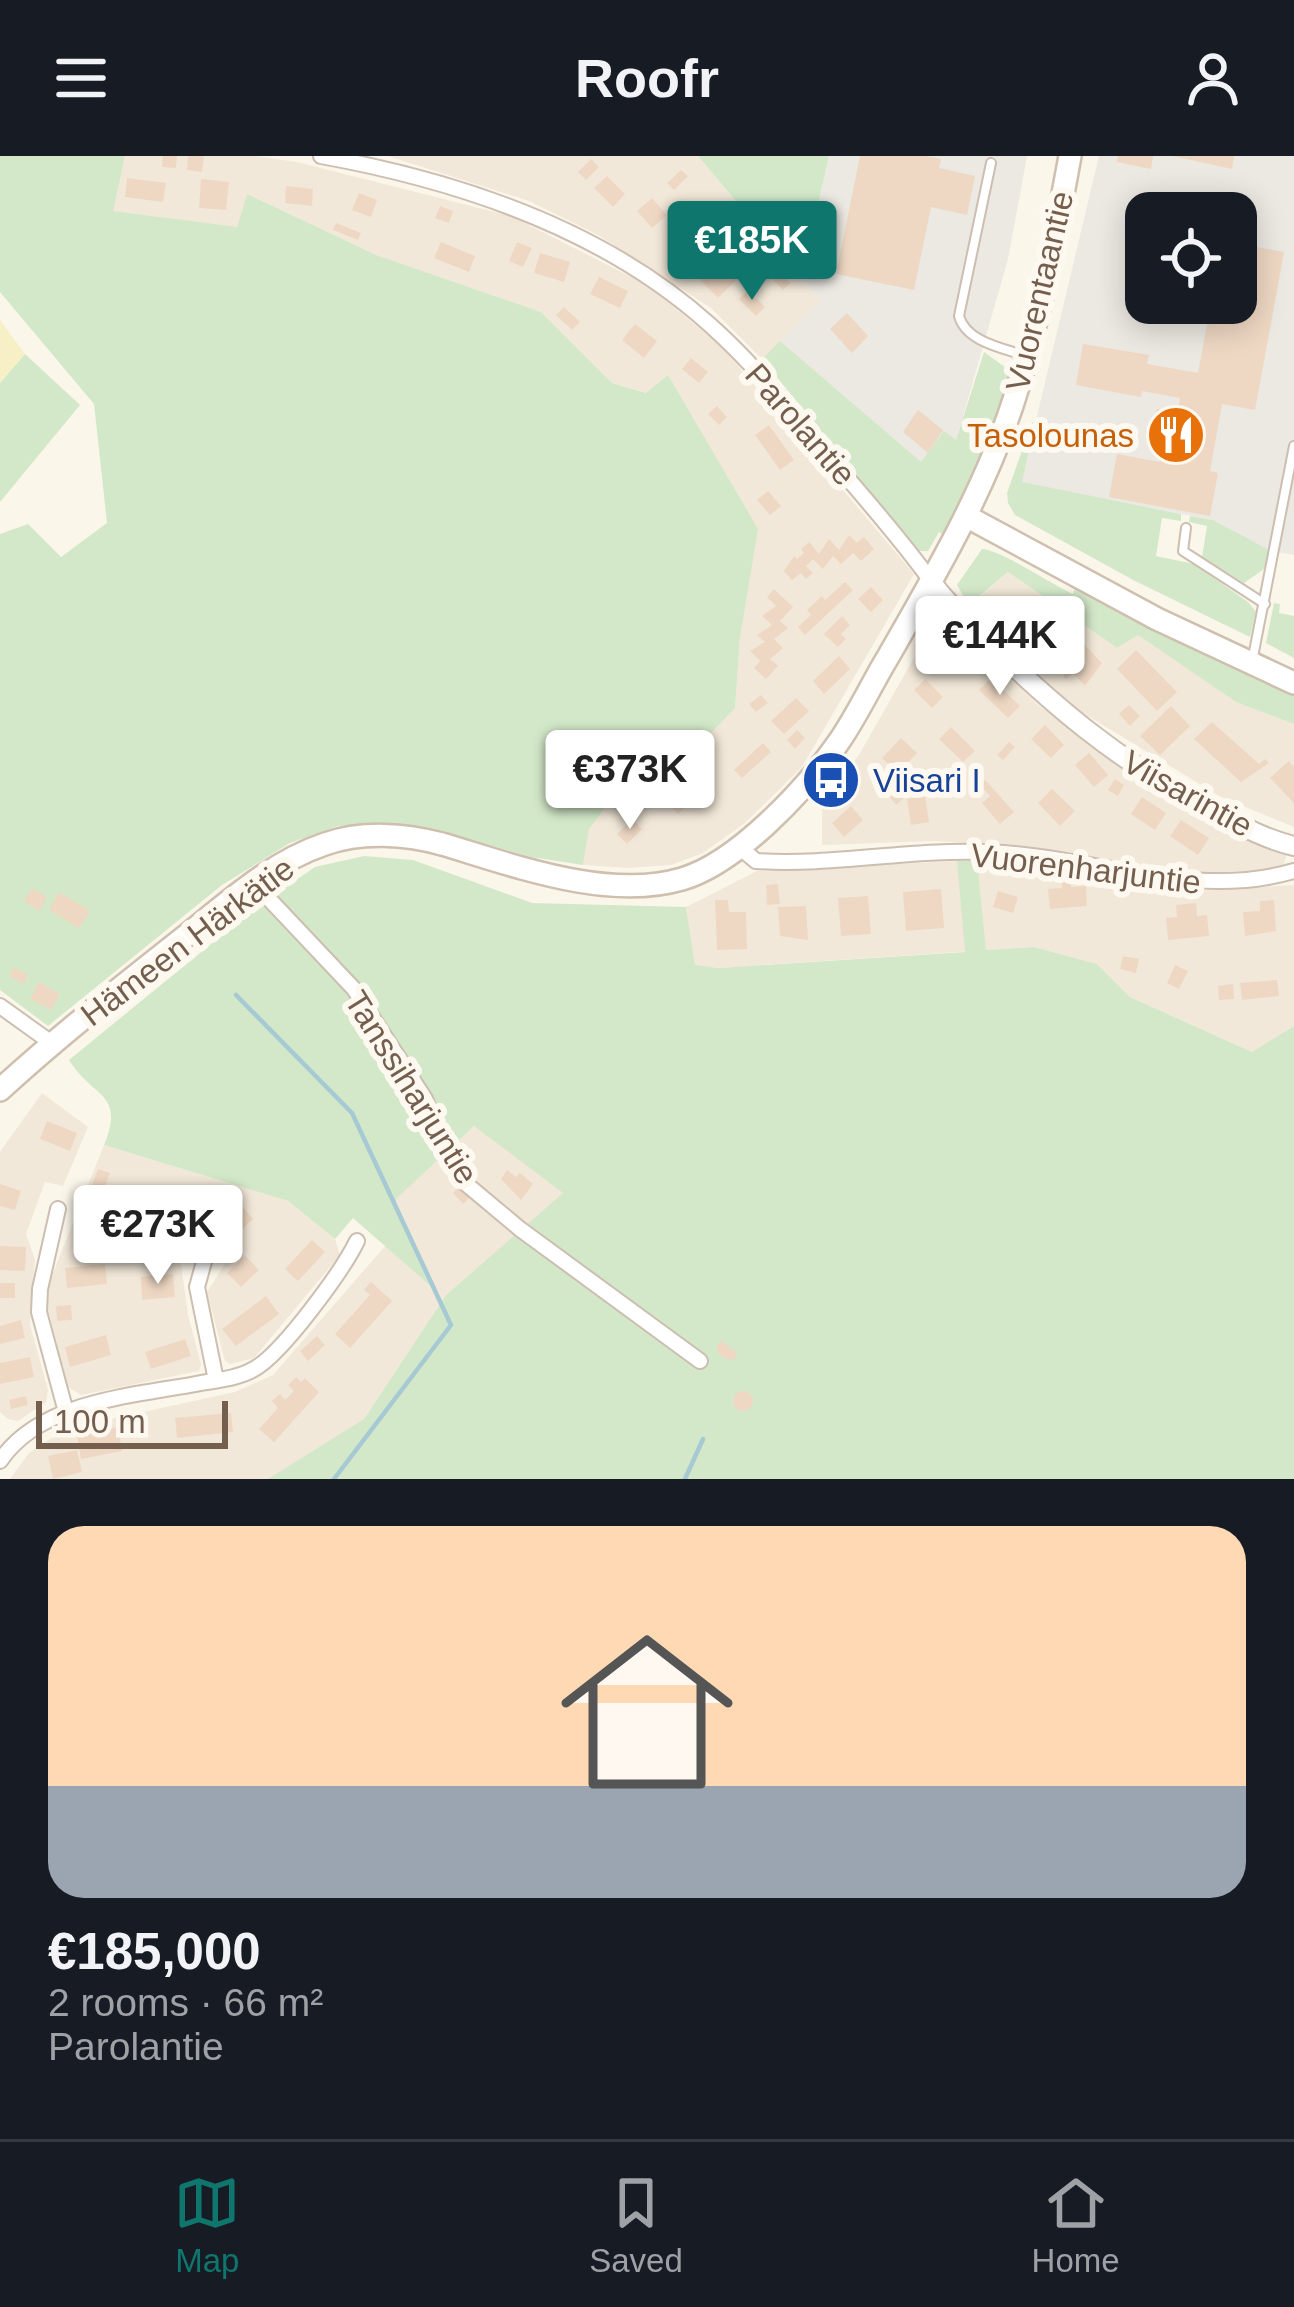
<!DOCTYPE html>
<html lang="en">
<head>
<meta charset="utf-8">
<style>
	:root { --surface:#171b24; --page:#242831; --text:#f1f3f6; --muted:#9ea1a6; --line:#363941; --accent:#0f766e }
	body { margin:0; font-family:Arial,sans-serif; background:var(--page); color:var(--text); height:100vh; display:flex; flex-direction:column; font-size:45px; white-space:nowrap }
	* { box-sizing:border-box; margin:0 }
	p { font-size:39px; color:var(--muted) }
	.icon { flex:none; width:66px; height:66px; fill:none; stroke:currentColor; stroke-width:2; stroke-linecap:round; stroke-linejoin:round }
	.map { position:relative; height:1323px; overflow:hidden }
	.panel { display:flex; flex-direction:column; background:var(--surface); flex:1 }
	.panel>* { flex:none }
	.tools { position:absolute; left:1125px; top:36px; display:grid; gap:24px }
	.tools a { display:grid; place-items:center; width:132px; height:132px; border-radius:24px; background:var(--surface); box-shadow:0 6px 30px #0003; font-size:60px }
	.scale { position:absolute; left:36px; bottom:30px; width:192px; box-sizing:border-box; padding-left:12px; border:6px solid #745f4f; border-top:0; font-size:33px; line-height:42px; white-space:nowrap; color:#745f4f; -webkit-text-stroke:9px #fef9f0; paint-order:stroke }
	.price { position:absolute; translate:-50% -102px; padding:0 27px; border-radius:12px; background:#fff; color:#222; font-size:39px; line-height:78px; filter:drop-shadow(0 3px 6px #0008) }
	.price::after { content:''; position:absolute; left:50%; top:72px; width:36px; height:27px; margin-left:-18px; background:inherit; clip-path:polygon(0 0,100% 0,50% 100%) }
	.price.active { background:var(--accent); color:#fff }
	ul { padding:0; list-style:none }
	li { display:grid; align-content:center; gap:24px; height:636px; padding:0 48px }
	li span { display:grid; place-items:center; height:372px; border-radius:36px; color:#555 }
	li>.icon { margin-inline-start:auto }
	span .icon { width:216px; height:216px; fill:#fffc; stroke-width:1 }
	li b { font-size:51px }
	header { display:flex; justify-content:space-between; align-items:center; height:156px; padding:0 48px; background:var(--surface); font-size:54px; font-weight:700 }
	.tab-bar { display:flex; justify-content:space-around; align-items:center; height:168px; border-top:3px solid var(--line); background:var(--surface); font-size:33px; color:var(--muted) }
	.tab-bar a { display:grid; justify-items:center; gap:6px }
	.tab-bar .active { color:var(--accent) }
	.map>svg:first-child { display:block }
	.residential { fill:#f2e8d9 }
	.industrial { fill:#ece8e2; fill-rule:evenodd }
	.green { fill:#d3e8c9 }
	.sand { fill:#f7f0c7 }
	.lines { fill:none; stroke-linecap:round; stroke-linejoin:round }
	.stream { stroke:#a6c9d4; stroke-width:4.5 }
	.building { fill:#eed8c3 }
	.service-casing { stroke:#ccbeb0; stroke-width:12 }
	.minor-casing { stroke:#ccbeb0; stroke-width:18 }
	.tertiary-casing { stroke:#ccbeb0; stroke-width:22 }
	.secondary-casing { stroke:#cfbfae; stroke-width:26 }
	.service { stroke:#fff; stroke-width:8 }
	.minor { stroke:#fff; stroke-width:14 }
	.tertiary { stroke:#fff; stroke-width:18 }
	.secondary { stroke:#fff; stroke-width:21 }
	.labels { text-anchor:middle; stroke-width:12; stroke-linejoin:round; paint-order:stroke }
	.street-label { font-size:33px; fill:#745f4f; stroke:#fef9f0 }
	.food-label { font-size:33px; fill:#c56008; stroke:#fef9f0; text-anchor:end }
	.transit-label { font-size:33px; fill:#164399; stroke:#fef9f0; text-anchor:start }
</style>
</head>
<body>
<header><svg class="icon" aria-label="menu" viewBox="0 0 24 24"><path d="M4 6h16M4 12h16M4 18h16"/></svg>Roofr<svg class="icon" aria-label="person" viewBox="0 0 24 24"><circle cx="12" cy="8" r="4"/><path d="M4 21q1-7 8-7t8 7"/></svg></header>
<div class="map">
<svg width="1294" height="1323" viewBox="0 0 1294 1323">
	<rect width="100%" height="100%" fill="#fbf6ea"/>
	<g class="residential">
		<path d="M125,0H256L297,6L511,60L649,130L723,192L914,418L802,611L745,667L703,697L671,709L627,712L583,709L589,673L605,652L649,641L735,551L740,481L669,220L647,237L612,227L541,156L375,99L247,38L237,72L112,55Z"/>
		<path d="M388,0H698L820,146L762,203L711,152L598,79L529,45Z"/>
		<path d="M1008,416L1117,492L1138,478L1236,546L1294,568V671L1219,640L1067,547L972,448Z"/>
		<path d="M953,469L1037,548L1138,625L1180,651L1287,698L1282,714L1229,722L988,688L933,685L822,689V647L859,599L932,470Z"/>
		<path d="M957,705L1193,735L1294,729V870L1252,896L1130,841L1097,808L1034,791L718,812L695,810L686,751L757,715Z"/>
		<path d="M42,937L88,971L63,1030L45,1026L26,1078L35,1104L30,1169L48,1234L46,1246L18,1265L8,1263L0,1256V996Z"/>
		<path d="M475,969L564,1037L446,1139L364,1263L269,1323H10L29,1297L65,1273L235,1236L273,1219L386,1089L397,1041Z"/>
		<path d="M104,989L288,1045L335,1083L340,1099L254,1202L230,1208L225,1205L207,1136L233,1095L197,1077L181,1107L188,1159L201,1208L199,1215L81,1239L68,1231L48,1153L49,1127Z"/>
	</g>
	<g class="industrial">
		<path d="M829,0H1027L1008,103L956,285L929,297L921,307L780,185L820,146L801,123Z"/>
		<path d="M1099,0H1294V399L1267,394L1213,364L1021,327ZM1146,57H1236V147H1146Z"/>
	</g>
	<g class="green">
		<path d="M0,0H125L113,55L237,71L247,38L376,99L541,156L612,227L646,237L668,219L758,373L740,481L735,552L649,641L605,652L589,673L583,709L531,701L431,672L393,668L338,670L290,687L222,729L48,870L0,834V378L28,368L61,401L107,367L94,248L0,136Z"/>
		<path d="M698,0H829L801,123Z"/>
		<path d="M780,185L921,306L944,275L956,284L984,196L1009,214C1012,255 964,340 945,380L939,376L928,395H919L762,203Z"/>
		<path d="M25,198L80,249L0,346V227Z"/>
		<path d="M1032,266L1035,267L1022,326L1181,358V365L1162,362L1156,400L1194,408L1248,446L1256,456L1250,481L1135,425L1015,359L1008,347L1007,337Z"/>
		<path d="M1190,360L1213,364L1269,394L1264,413L1244,427L1202,401L1207,370L1189,366Z"/>
		<path d="M982,393C999,393 1051,428 1073,438L1074,434L1081,435L1294,538V568L1236,546L1138,479L1117,492L1008,416L969,449L957,429Z"/>
		<path d="M1274,447L1280,448L1279,457L1294,460V502L1266,487Z"/>
		<path d="M364,700L413,704L532,747L686,751L695,809L718,812L965,796L957,705H977L986,794L1034,791L1097,808L1130,841L1252,896L1294,870V1323H268L364,1263L446,1139L563,1037L474,970L397,1042L395,1049L434,1133L353,1062L335,1083L288,1045L104,989C126,936 92,942 69,904L254,753L315,711Z"/>
	</g>
	<path class="sand" d="M0,164L25,198L0,227Z"/>
	<g class="lines">
		<g class="stream">
			<path d="M236,839L352,957L451,1169L334,1323"/>
			<path d="M685,1323L703,1283"/>
		</g>
	</g>
	<g class="building">
		<path d="M163,0H177L176,12L162,11Z"/>
		<path d="M188,0H204L202,16L187,14Z"/>
		<path d="M860,0H926L941,3L939,12L975,20L967,59L931,51L914,134L836,118Z"/>
		<path d="M1118,0H1153L1151,13L1117,6Z"/>
		<path d="M1173,0H1234L1232,13Z"/>
		<path d="M591,3L599,11L586,24L578,16Z"/>
		<path d="M681,14L688,20L674,34L667,27Z"/>
		<path d="M607,20L625,38L613,51L594,32Z"/>
		<path d="M127,22L166,27L163,46L125,41Z"/>
		<path d="M201,23L229,26L226,54L199,52Z"/>
		<path d="M286,30L313,33L312,50L285,47Z"/>
		<path d="M359,37L377,44L371,61L352,54Z"/>
		<path d="M652,42L667,59L652,72L637,55Z"/>
		<path d="M440,50L453,55L449,67L435,62Z"/>
		<path d="M336,67L361,77L358,84L333,74Z"/>
		<path d="M708,69L723,83L712,93L698,79Z"/>
		<path d="M441,86L475,100L469,116L434,102Z"/>
		<path d="M517,86L532,92L523,111L509,105Z"/>
		<path d="M1236,87L1284,96L1255,254L1222,248L1210,315L1218,317L1210,360L1109,341L1117,298L1160,306L1167,265L1155,263L1157,253L1178,255L1180,242L1142,235L1141,241L1076,229L1083,188L1149,199L1147,208L1198,217L1211,147H1236Z"/>
		<path d="M540,97L570,106L564,126L534,117Z"/>
		<path d="M714,101L737,123L718,142L696,120Z"/>
		<path d="M773,110L790,127L783,134L766,116Z"/>
		<path d="M599,121L628,135L620,152L590,138Z"/>
		<path d="M748,134L765,151L756,160L739,143Z"/>
		<path d="M564,151L580,166L572,174L556,159Z"/>
		<path d="M847,157L868,180L852,197L830,173Z"/>
		<path d="M635,168L657,185L644,202L622,184Z"/>
		<path d="M691,202L708,216L699,227L682,213Z"/>
		<path d="M717,250L727,261L719,269L708,258Z"/>
		<path d="M918,254L943,274L928,297L903,276Z"/>
		<path d="M769,269L794,304L780,314L755,279Z"/>
		<path d="M768,335L781,350L770,359L757,344Z"/>
		<path d="M849,379L857,387L864,381L874,393L861,405L853,397L841,408L833,400L823,413L813,403L806,410L813,417L806,423L801,417L792,424L784,415L794,400L797,403L804,397L801,393L809,386L819,398L829,383L839,394Z"/>
		<path d="M845,426L853,434L805,479L798,471L811,459L807,454L822,440L825,444Z"/>
		<path d="M871,431L883,444L871,456L858,443Z"/>
		<path d="M774,433L793,451L780,465L788,472L774,483L783,492L770,503L778,510L766,523L754,512L760,505L750,495L765,486L757,479L772,469L762,460L776,450L767,441Z"/>
		<path d="M1040,443L1102,507L1085,530L1073,517L1066,523L1063,520L1069,513L1055,499L1049,506L1045,502L1052,496L1039,483L1032,489L1029,486L1035,479L1022,466L1016,472L1013,469Z"/>
		<path d="M842,460L850,469L841,478L846,483L838,491L824,478Z"/>
		<path d="M926,484L938,496L929,504L917,493Z"/>
		<path d="M1136,494L1177,536L1157,555L1117,513Z"/>
		<path d="M839,500L850,513L824,538L813,525Z"/>
		<path d="M991,522L1020,550L1008,562L979,534Z"/>
		<path d="M925,523L943,541L932,552L914,534Z"/>
		<path d="M761,539L768,547L756,556L749,548Z"/>
		<path d="M796,542L809,555L784,578L771,565Z"/>
		<path d="M1129,549L1140,560L1130,570L1119,558Z"/>
		<path d="M1171,550L1190,570L1160,599L1140,580Z"/>
		<path d="M1212,566L1259,608L1265,603L1269,607L1241,626L1194,583Z"/>
		<path d="M1045,569L1064,589L1051,602L1031,583Z"/>
		<path d="M951,571L975,595L963,606L939,583Z"/>
		<path d="M797,574L805,582L795,593L787,584Z"/>
		<path d="M901,582L917,597L898,617L882,602Z"/>
		<path d="M1009,586L1015,591L1003,604L997,599Z"/>
		<path d="M763,587L771,596L742,622L734,614Z"/>
		<path d="M1089,597L1108,619L1094,631L1075,609Z"/>
		<path d="M1289,605L1294,611V647L1270,622Z"/>
		<path d="M1115,623L1124,629L1118,640L1108,634Z"/>
		<path d="M985,624L1014,656L1000,668L982,647L990,640L980,629Z"/>
		<path d="M684,630L696,642L678,658L667,646Z"/>
		<path d="M902,632L907,639L896,649L890,641Z"/>
		<path d="M1052,633L1075,655L1060,670L1038,647Z"/>
		<path d="M925,640L929,666L911,669L907,643Z"/>
		<path d="M1142,641L1166,657L1155,674L1131,658Z"/>
		<path d="M851,650L863,664L844,681L832,667Z"/>
		<path d="M632,663L642,673L627,688L617,678Z"/>
		<path d="M1181,664L1209,682L1198,699L1170,680Z"/>
		<path d="M1070,724L1071,731L1086,730L1087,750L1050,753L1048,733L1062,732V725Z"/>
		<path d="M778,728L780,748L767,749L766,729Z"/>
		<path d="M32,732L47,741L39,755L24,745Z"/>
		<path d="M941,733L944,772L906,775L903,736Z"/>
		<path d="M998,735L1018,741L1013,757L993,751Z"/>
		<path d="M59,736L90,755L79,772L49,754Z"/>
		<path d="M868,740L871,778L841,780L838,742Z"/>
		<path d="M715,744H728L729,756H746L747,793L717,794Z"/>
		<path d="M1274,744L1276,775L1245,780L1243,756L1260,755V745Z"/>
		<path d="M1196,747L1197,760L1207,759L1209,780L1168,784L1166,762L1177,761L1176,749Z"/>
		<path d="M806,750L808,784L780,780L778,751Z"/>
		<path d="M1123,800L1139,803L1136,817L1120,813Z"/>
		<path d="M1175,809L1188,815L1179,833L1167,827Z"/>
		<path d="M14,811L28,819L24,828L9,820Z"/>
		<path d="M1277,824L1279,840L1242,844L1240,827Z"/>
		<path d="M39,826L60,838L51,854L30,843Z"/>
		<path d="M1233,828L1234,843L1219,844L1218,830Z"/>
		<path d="M47,965L77,977L70,995L40,983Z"/>
		<path d="M98,1013L110,1017L103,1036L91,1032Z"/>
		<path d="M507,1014L516,1021L520,1017L533,1028L521,1044L501,1023Z"/>
		<path d="M0,1028L21,1035L15,1054L0,1050Z"/>
		<path d="M460,1030L471,1040L463,1048L453,1037Z"/>
		<path d="M239,1047L253,1063L238,1077L224,1061Z"/>
		<path d="M87,1052L111,1060L104,1081L79,1073Z"/>
		<path d="M312,1084L325,1096L298,1125L285,1113Z"/>
		<path d="M0,1090L26,1091L25,1115L0,1114Z"/>
		<path d="M245,1099L259,1114L241,1131L227,1117Z"/>
		<path d="M105,1108L107,1128L67,1132L65,1112Z"/>
		<path d="M173,1118L175,1141L142,1144L141,1121Z"/>
		<path d="M371,1126L392,1145L350,1192L335,1178L370,1139L364,1134Z"/>
		<rect x="0" y="1127" width="15" height="15"/>
		<path d="M266,1140L279,1158L236,1190L222,1173Z"/>
		<path d="M71,1149L72,1164L57,1165L56,1150Z"/>
		<path d="M21,1164L25,1182L0,1188V1170Z"/>
		<path d="M106,1179L111,1199L70,1211L65,1191Z"/>
		<path d="M317,1180L325,1189L308,1205L300,1195Z"/>
		<path d="M185,1183L191,1200L151,1213L145,1196Z"/>
		<path d="M721,1184L738,1198L732,1205L721,1200L716,1191Z"/>
		<path d="M30,1201L34,1221L0,1228V1207Z"/>
		<path d="M296,1221L301,1226L305,1222L319,1236L274,1286L259,1273L278,1252L272,1245L280,1238L285,1244L294,1235L288,1229Z"/>
		<circle cx="743" cy="1245" r="10"/>
		<path d="M26,1240L28,1249L11,1253L9,1244Z"/>
		<path d="M231,1257L233,1276L177,1282L175,1262Z"/>
		<path d="M118,1271L122,1295L81,1303L77,1279Z"/>
		<path d="M77,1294L82,1316L53,1323L48,1300Z"/>
	</g>
	<g class="lines">
		<defs>
			<g id="service">
				<path d="M991,7L959,160C966,186 1003,192 1026,200"/>
				<path d="M1186,372L1183,395L1265,448"/>
				<path d="M1253,501L1294,290"/>
			</g>
			<g id="minor">
				<path d="M321,0C459,25 604,73 710,169C756,210 794,258 833,305C866,344 901,383 931,425"/>
				<path d="M738,690L756,705C832,710 909,693 985,696C1089,699 1192,745 1294,715"/>
				<path d="M254,727L354,833L425,943L447,997L465,1027L520,1073L700,1205"/>
				<path d="M0,850L53,888"/>
				<path d="M58,1053L40,1133L39,1156L66,1256"/>
				<path d="M205,1102L197,1131L216,1224"/>
				<path d="M0,1305C41,1244 135,1240 201,1227C218,1224 239,1222 254,1213C282,1198 343,1114 357,1085"/>
			</g>
			<path id="tertiary" d="M931,425C944,444 959,457 975,473C1049,547 1116,604 1209,653C1236,667 1264,683 1294,690"/>
			<g id="secondary">
				<path d="M966,360L1157,463L1294,527"/>
				<path d="M0,934C58,881 120,832 182,783C226,748 271,706 325,688C362,675 405,678 442,688C513,709 607,745 682,723C737,707 805,634 838,587C857,560 871,529 888,501C938,414 989,327 1018,231C1041,156 1056,77 1070,0"/>
			</g>
		</defs>
		<use href="#service" class="service-casing"/>
		<use href="#minor" class="minor-casing"/>
		<use href="#tertiary" class="tertiary-casing"/>
		<use href="#secondary" class="secondary-casing"/>
		<use href="#service" class="service"/>
		<use href="#minor" class="minor"/>
		<use href="#tertiary" class="tertiary"/>
		<use href="#secondary" class="secondary"/>
	</g>
	<defs>
		<symbol id="restaurant-disc" viewBox="-11 -11 22 22"><circle r="9.5" fill="#e8710a" stroke="#fef9f0"/><path d="M-5-6h1v4h1v-4h1v4h1v-4h1v5L-1.5 .5V6h-2V.5L-5-1ZM5-6V6H3V1.5H1.5Q1.5-4 5-6Z" fill="#fff"/></symbol>
		<symbol id="bus-disc" viewBox="-11 -11 22 22"><circle r="9.5" fill="#1a4fb4" stroke="#fef9f0"/><path d="M-5-6H5V4H4V6H2V4H-2V6H-4V4H-5ZM-3.5-4V0h7V-4ZM-3.5 1.2v1.5H-2V1.2ZM2 1.2v1.5H3.5V1.2Z" fill="#fff"/></symbol>
	</defs>
	<g fill-rule="evenodd">
		<use href="#restaurant-disc" x="1143" y="246" width="66" height="66"/>
		<use href="#bus-disc" x="798" y="591" width="66" height="66"/>
	</g>
	<g class="labels">
		<g class="street-label">
			<text transform="translate(1039 135) rotate(-77)" y="12">Vuorentaantie</text>
			<text transform="translate(801 268) rotate(49)" y="12">Parolantie</text>
			<text transform="translate(1188 637) rotate(29)" y="12">Viisarintie</text>
			<text transform="translate(1086 712) rotate(7)" y="12">Vuorenharjuntie</text>
			<text transform="translate(187 785) rotate(-37)" y="12">Hämeen Härkätie</text>
			<text transform="translate(412 931) rotate(58)" y="12">Tanssiharjuntie</text>
		</g>
		<g class="food-label">
			<text x="1134" y="291">Tasolounas</text>
		</g>
		<g class="transit-label">
			<text x="873" y="636">Viisari I</text>
		</g>
	</g>
</svg>
<div class="tools">
<a><svg class="icon" aria-label="locate" viewBox="0 0 24 24"><circle cx="12" cy="12" r="6"/><path d="M12 2v4M12 18v4M2 12h4M18 12h4"/></svg></a>
</div>
<div class="scale">100 m</div>
<b class="price active" style="left:752px;top:147px">€185K</b>
<b class="price" style="left:1000px;top:542px">€144K</b>
<b class="price" style="left:630px;top:676px">€373K</b>
<b class="price" style="left:158px;top:1131px">€273K</b>
</div>
<section class="panel">
<ul>
<li><span style="background:linear-gradient(#ffd9b3 70%,#9aa5b1 0)"><svg class="icon" aria-label="home" viewBox="0 0 24 24"><path d="M3 11l9-7 9 7M6 9v11h12V9"/></svg></span><div><b>€185,000</b><p>2 rooms · 66 m²</p><p>Parolantie</p></div></li>
</ul>
</section>
<nav class="tab-bar">
<a class="active"><svg class="icon" aria-label="map" viewBox="0 0 24 24"><path d="M3 6l6-2 6 2 6-2v14l-6 2-6-2-6 2zM9 4v14M15 6v14"/></svg>Map</a>
<a><svg class="icon" aria-label="saved" viewBox="0 0 24 24"><path d="M7 4h10v16l-5-4-5 4z"/></svg>Saved</a>
<a><svg class="icon" aria-label="home" viewBox="0 0 24 24"><path d="M3 11l9-7 9 7M6 9v11h12V9"/></svg>Home</a>
</nav>
</body>
</html>
